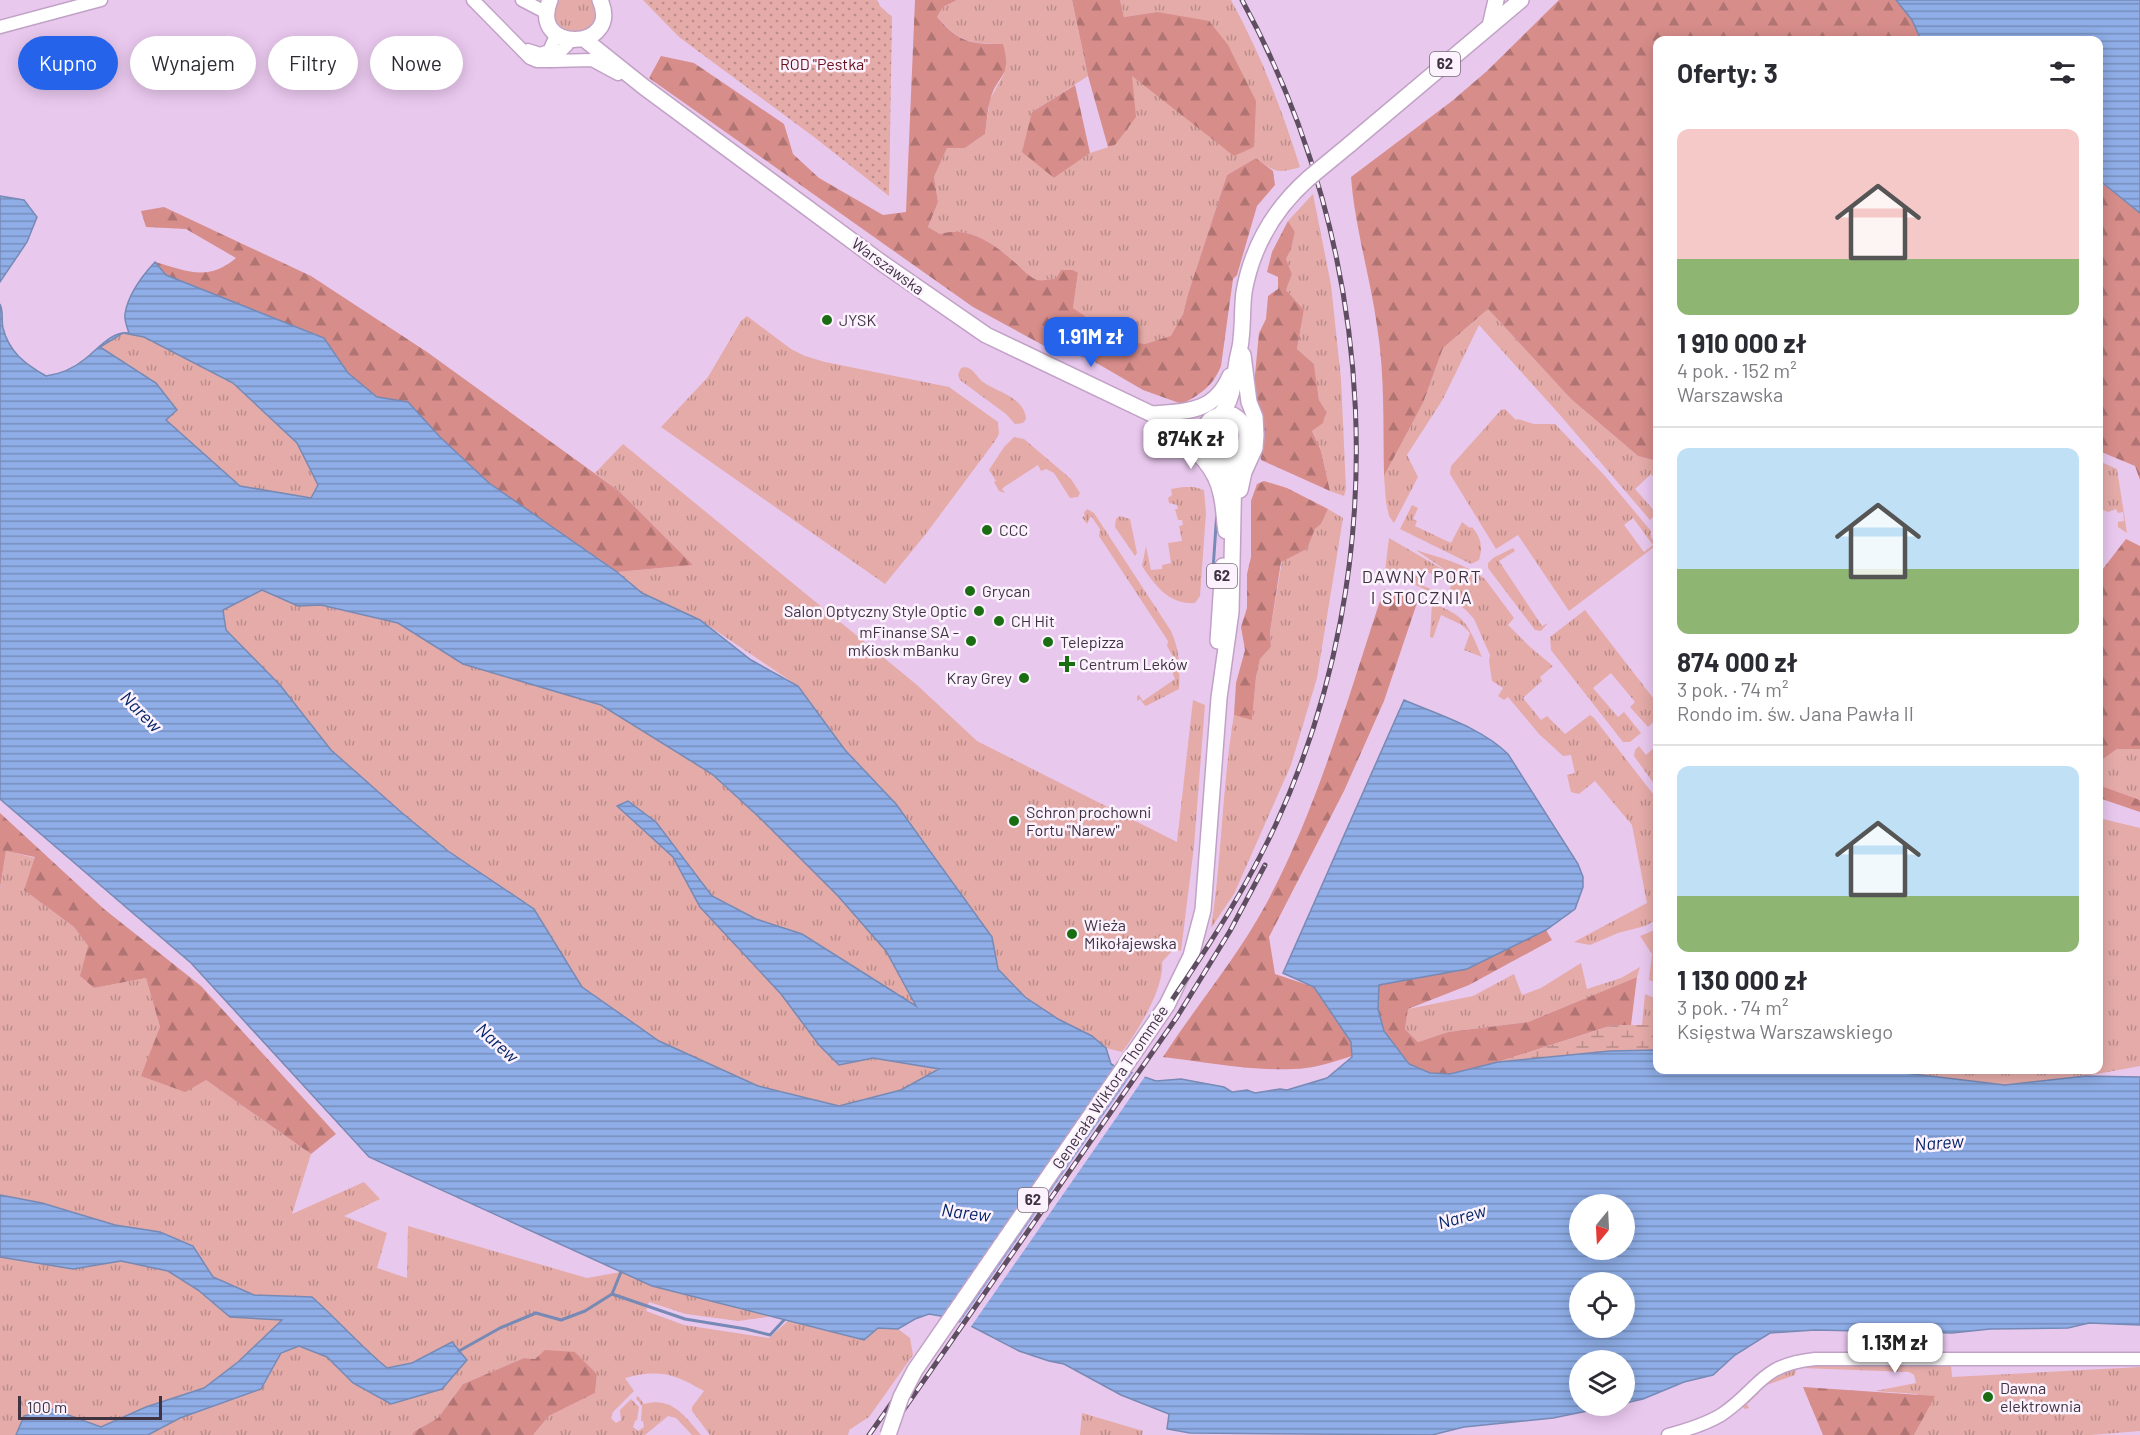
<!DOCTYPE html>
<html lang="pl">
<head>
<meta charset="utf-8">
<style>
	:root { --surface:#fff; --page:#f2f2f3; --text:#2b2b33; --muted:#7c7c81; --line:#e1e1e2; --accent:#2563eb }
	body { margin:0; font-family:Barlow,sans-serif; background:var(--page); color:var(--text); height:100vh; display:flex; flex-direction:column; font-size:22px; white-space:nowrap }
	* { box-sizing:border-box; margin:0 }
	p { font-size:20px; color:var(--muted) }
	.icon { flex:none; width:33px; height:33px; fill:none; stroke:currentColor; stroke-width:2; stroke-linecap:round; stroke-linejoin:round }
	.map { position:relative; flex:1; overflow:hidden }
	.details { position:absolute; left:1653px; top:36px; width:450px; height:1038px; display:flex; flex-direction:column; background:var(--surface); border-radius:12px; box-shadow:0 3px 15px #0003 }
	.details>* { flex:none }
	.top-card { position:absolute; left:18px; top:36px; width:570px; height:54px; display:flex; gap:12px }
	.needle { width:39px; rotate:198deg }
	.tools { position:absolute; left:1569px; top:1194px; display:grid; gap:12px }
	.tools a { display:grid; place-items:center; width:66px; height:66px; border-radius:50%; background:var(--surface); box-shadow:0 3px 15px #0003; font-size:30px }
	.scale { position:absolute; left:18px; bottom:15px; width:144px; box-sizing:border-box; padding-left:6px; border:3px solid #3f3241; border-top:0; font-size:16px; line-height:21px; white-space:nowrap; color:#3f3241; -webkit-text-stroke:4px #fcf2fe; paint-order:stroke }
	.price { position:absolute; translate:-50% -51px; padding:0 14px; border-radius:12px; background:#fff; color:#222; font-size:20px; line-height:39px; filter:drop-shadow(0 2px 3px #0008) }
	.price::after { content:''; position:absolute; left:50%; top:36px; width:18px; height:14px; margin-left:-9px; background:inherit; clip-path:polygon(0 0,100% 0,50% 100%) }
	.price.selected { background:var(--accent); color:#fff }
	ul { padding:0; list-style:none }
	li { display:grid; align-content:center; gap:12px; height:318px; padding:0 24px }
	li+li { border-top:2px solid var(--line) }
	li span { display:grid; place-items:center; height:186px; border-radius:12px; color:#555 }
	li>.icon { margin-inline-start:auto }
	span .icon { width:108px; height:108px; fill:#fffc; stroke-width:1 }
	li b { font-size:26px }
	h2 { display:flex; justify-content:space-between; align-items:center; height:72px; padding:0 24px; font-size:26px }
	.pill { padding:0 21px; border-radius:27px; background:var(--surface); box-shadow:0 3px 15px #0003; font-size:21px; line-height:54px }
	.pill.selected { background:var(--accent); color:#fff }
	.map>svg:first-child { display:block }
	.grass { fill:url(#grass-tufts); fill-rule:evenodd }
	.forest { fill:url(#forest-firs) }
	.wetland { fill:url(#wetland-marsh) }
	.garden { fill:url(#garden-dots) }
	.water { fill:url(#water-rules); stroke:#7789b5; stroke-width:1.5; fill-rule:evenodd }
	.pier { fill:#e9c8ee }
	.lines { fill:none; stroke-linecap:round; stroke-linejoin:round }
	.stream { stroke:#7789b5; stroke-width:3 }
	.minor-casing { stroke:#c1a2c6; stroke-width:15 }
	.major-casing { stroke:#c1a2c6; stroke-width:18 }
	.minor { stroke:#fff; stroke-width:12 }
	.major { stroke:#fff; stroke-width:15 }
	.rail-casing { stroke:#5f4e62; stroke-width:5 }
	.rail { stroke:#fcf2fe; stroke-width:3; stroke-dasharray:9; stroke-linecap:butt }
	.major-bridge-casing { stroke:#c1a2c6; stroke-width:18; stroke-linecap:butt }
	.major-bridge { stroke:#fff; stroke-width:15 }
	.poi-dot { fill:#1a6d13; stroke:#fcf2fe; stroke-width:2 }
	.labels { text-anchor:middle; stroke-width:5; stroke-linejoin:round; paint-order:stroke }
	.shield { fill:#fcf2fe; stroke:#786c7a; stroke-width:1.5 }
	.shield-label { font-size:15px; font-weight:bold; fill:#3f3241 }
	.park-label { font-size:16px; fill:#670f18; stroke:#fcf2fe }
	.street-label { font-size:16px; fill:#3f3241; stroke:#fcf2fe }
	.poi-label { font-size:16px; fill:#3f3241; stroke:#fcf2fe; text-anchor:start }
	.neighbourhood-label { font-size:18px; letter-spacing:1.5px; fill:#3f3241; stroke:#fcf2fe }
	.water-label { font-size:18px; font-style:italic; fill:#052566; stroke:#fcf2fe }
</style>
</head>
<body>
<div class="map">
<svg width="2140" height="1435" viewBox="0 0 2140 1435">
	<defs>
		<pattern id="grass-tufts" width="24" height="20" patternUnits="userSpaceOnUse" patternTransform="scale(1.5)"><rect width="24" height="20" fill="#e4aba8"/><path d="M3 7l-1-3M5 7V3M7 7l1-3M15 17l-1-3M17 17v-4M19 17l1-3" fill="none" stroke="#ba8c8a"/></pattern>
		<pattern id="forest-firs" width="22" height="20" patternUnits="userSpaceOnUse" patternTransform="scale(1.5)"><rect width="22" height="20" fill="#d78d8a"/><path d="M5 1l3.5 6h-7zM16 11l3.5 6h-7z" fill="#b07472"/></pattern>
		<pattern id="wetland-marsh" width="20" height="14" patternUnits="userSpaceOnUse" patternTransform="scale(1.5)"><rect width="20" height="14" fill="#e4aba8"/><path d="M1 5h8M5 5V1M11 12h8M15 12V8" fill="none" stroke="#ba8c8a"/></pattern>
		<pattern id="garden-dots" width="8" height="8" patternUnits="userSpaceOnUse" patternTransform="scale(1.5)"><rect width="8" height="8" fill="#e4aba8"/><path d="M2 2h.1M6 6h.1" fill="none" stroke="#ba8c8a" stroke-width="1.8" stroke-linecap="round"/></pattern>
		<pattern id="water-rules" width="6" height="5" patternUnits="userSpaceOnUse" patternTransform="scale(1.5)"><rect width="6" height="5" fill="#8faee7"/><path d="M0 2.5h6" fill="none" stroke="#768ebd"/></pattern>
	</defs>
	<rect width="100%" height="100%" fill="#e9c8ee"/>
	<g class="grass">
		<path d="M557,0H593C601,23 593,30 571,34C555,23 551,19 557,0Z"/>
		<path d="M957,0H1072L1088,76L1032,112L1054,178L1090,153L1115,145L1132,75L1157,12L1124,17L1120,0H1231C1260,52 1282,110 1300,167C1277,174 1275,172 1256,158L1227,175L1188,294L1183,314L1171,337L1145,344L1121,340L1073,308L1078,274L1073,270H1061L1056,278C1049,280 1039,282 1033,278C1028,275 1023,270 1019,266C996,246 972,225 940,234L928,227L938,202L934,177L947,148H965L985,134L990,99L1004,74L1003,44C969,44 960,42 937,17L943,7Z"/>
		<path d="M1313,194L1331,285L1341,379L1346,489L1344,496L1330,491L1321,451L1312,431L1326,411L1319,400L1314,364L1297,349L1304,310L1286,290L1292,274L1286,259L1291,249L1295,232L1288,221Z"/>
		<path d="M1488,309L1571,399L1638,456L1657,461V482L1651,474L1635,489L1657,514L1650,520L1560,415L1479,325L1443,399L1407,455L1418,477L1394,523L1389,516L1386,502L1384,476L1423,403L1443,348Z"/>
		<path d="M747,316L791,349L805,356L825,362L949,387L998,422L999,434L995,441L925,535L885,584L661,427L708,377L741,321Z"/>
		<path d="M123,333L144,337L233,383L297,443L318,485L311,499L240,486L165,420L99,346Z"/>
		<path d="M965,367C975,369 976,377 983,382C999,393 1024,397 1026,419L1023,423L1015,424L1006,414L960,380L958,375L961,368Z"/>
		<path d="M1505,409L1516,420L1518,419L1534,424H1555L1605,476L1651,531V537L1655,543L1654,547L1569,611L1518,535L1496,549L1450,474L1451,466L1501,410ZM1633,518L1653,545L1644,552L1624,525Z"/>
		<circle cx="1225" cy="435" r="14"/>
		<path d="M1014,437L1024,439L1071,479L1080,493L1078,497L1070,498L1054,473L1046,469L1041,471L1038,465L1004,487L1002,489L1005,493L999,491L994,482L996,481L989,470L1004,447Z"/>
		<path d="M623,444L917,685L977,741L1177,842L1193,700L1205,705L1194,846L1181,951L1174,949L1162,962C1165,987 1137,1033 1122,1052L1106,1048L1092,1036L1058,1019L1024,996L998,969L992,937L923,840L873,780L845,750L798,686L700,620L642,593L617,572L693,565L619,491L595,473Z"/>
		<path d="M2099,461L2117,469L2127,533L2118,527V522L2124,521L2123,512L2118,513L2116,509L2108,512L2099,508V477L2102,469L2099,467Z"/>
		<path d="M1183,487H1194L1204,490L1206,513L1200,596L1195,603C1170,605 1155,586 1142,566L1146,546L1151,570L1162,569V565L1171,563L1168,543L1182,541L1179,526L1183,525L1182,520H1178L1175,509H1178L1177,505L1169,503L1168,498L1172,495L1171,489Z"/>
		<path d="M1412,505L1418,508L1413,519L1417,521L1415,526L1451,543L1462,522L1470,528L1472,527C1481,538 1483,546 1479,560L1471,564L1400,529Z"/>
		<path d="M1087,509L1094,513L1171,631C1180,651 1180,667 1179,689L1148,705L1145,706L1140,699L1137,701V696L1139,695L1143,701L1175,679L1172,672L1176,668L1175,660L1167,646L1168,641L1099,536L1100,529L1091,516L1087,524L1082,517L1085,516L1084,513Z"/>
		<path d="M1328,509L1343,518L1317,678L1291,765L1234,894L1211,928C1222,858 1222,786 1234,715L1252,719L1256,677L1260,659L1271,647L1270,632L1282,561L1307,549L1315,529L1321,524Z"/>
		<path d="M1120,516L1130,519L1137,553L1135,556L1115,527L1116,519Z"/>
		<path d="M1389,538L1451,574L1416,550C1438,557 1466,564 1485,579L1514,618L1508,625L1530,647L1553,666L1540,677L1542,681L1523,698L1541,720L1547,716L1565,734L1590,715L1594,718L1657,799V920L1645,926L1618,933L1590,945L1574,942L1647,903L1632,825L1595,781L1579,794L1571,792L1567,775L1575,773L1571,755L1563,756L1539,734L1508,697L1504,700L1498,696L1503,688L1492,681L1489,661L1490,655L1474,619L1466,610L1459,605L1385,571ZM1423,570L1452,583L1447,596L1417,583Z"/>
		<path d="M1513,548L1515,551L1499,561L1542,626L1548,623L1541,631L1535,630L1488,568V563L1493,558Z"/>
		<path d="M262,590L298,606L320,605L398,623L463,664L601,705L712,774L760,818L838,896L886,951L917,1007L802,934L756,919L712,896L656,822L628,801L617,806L673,857L700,907L781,994L819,1045L839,1065L873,1058L940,1068L901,1090L839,1106L758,1086L659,1041L582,987L534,909L448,851L401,812L331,750L280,685L226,630L223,610Z"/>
		<path d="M1432,603C1467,617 1467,623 1482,657L1464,650L1470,633L1462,625L1441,615L1433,638L1430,637Z"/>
		<path d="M1585,610L1657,703V719L1648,727L1630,707L1635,702L1611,673L1593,688L1618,717L1624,712L1641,733L1630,742H1623L1551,650L1550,637Z"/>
		<path d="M1657,745V788L1634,756L1635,750L1639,746L1646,755Z"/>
		<path d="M2117,749H2140V800L2099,785V762Z"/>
		<path d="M2099,818L2140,828V1066L2086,1076L2005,1085L1875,1070H2098Z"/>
		<path d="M6,851L36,858L24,890L74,927L88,946L81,977L94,988L146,978L160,1027L206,1080L311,1154L292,1214L364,1182L380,1199L344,1216L387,1233L377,1268L407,1278L408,1226L587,1278L621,1272L652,1286L774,1316L738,1321L686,1314L649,1302L646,1311L684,1325L769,1338L788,1321L864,1340L878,1328L898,1329L910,1338L913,1355L869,1417L849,1430L848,1435H710L692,1411V1407L704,1391C675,1374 659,1369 625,1378L634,1391L613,1412L611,1418L616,1423L621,1420L620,1410L631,1399L639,1407L637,1420L635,1421L633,1427L638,1431L644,1427L643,1421H641L642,1406L636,1398L638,1396L644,1404C672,1396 685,1416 701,1435H692L676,1418L668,1416L645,1435H533L549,1416L595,1393L597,1374L575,1352H562L535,1359L524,1358L463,1384L438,1418L415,1431L412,1435H148L180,1418L261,1389L281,1353L299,1346L327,1357L353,1383L391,1404L452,1342L412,1364L387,1368C360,1346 338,1320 312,1297L254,1295L213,1277L193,1246L160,1232L115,1225L42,1203L0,1195V889Z"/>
		<path d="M1657,929L1655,931L1658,941L1657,983L1649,980L1652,954L1640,936Z"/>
		<path d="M1581,963L1587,989L1621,978L1640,967L1637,977L1528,1022L1448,1032L1418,1042L1405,1029L1408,1009L1473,996L1514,974L1522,995L1541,988Z"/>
		<path d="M1645,994L1657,999V1025H1642Z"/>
		<path d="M0,1257L73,1269L121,1261L168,1271L198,1290L283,1319L238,1362L204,1388L146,1407L101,1427L52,1409L24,1416L16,1435H0Z"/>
		<path d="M1951,1364L1952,1377L2140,1367V1431L2091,1435H1914L1920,1424L1917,1394L1875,1391L1916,1383L1914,1375L1909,1372L1801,1368L1796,1370L1795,1375L1764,1386L1758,1391L1759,1393L1747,1404L1749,1408L1745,1409L1740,1404L1764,1382L1798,1365Z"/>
		<path d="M1082,1413L1143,1431L1142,1435H1080Z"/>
	</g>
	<g class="forest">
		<path d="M915,0H957L943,7L937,17C960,43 970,44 1003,44C1013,79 996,74 990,101C987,111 987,123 985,134L965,148H947L934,177L938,202L928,227L940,234C972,225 996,246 1019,266C1023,270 1028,275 1033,278C1039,282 1049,280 1056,278L1061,270H1073L1078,273L1073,308L1121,340L1145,344L1171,336L1183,314L1188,294L1227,175L1256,158L1273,171L1275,185L1257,206L1237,275L1233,279L1221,366C1213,386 1201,394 1182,404L1143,390L1088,358L1050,349L973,307L649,78L661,56L694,63L784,124L793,154L819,178L883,215L906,212Z"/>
		<path d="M1072,0H1120L1124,17L1157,12L1209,21L1228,45L1256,101L1254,147L1234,156L1132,76L1136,117L1115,145L1108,147L1088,76Z"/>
		<path d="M1559,0H1896L1912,20L1921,40H1658L1657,461L1638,456L1571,399L1488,309L1443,348L1423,403L1384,476C1383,426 1385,375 1377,326C1370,276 1355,228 1351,177L1452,101L1487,71Z"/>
		<path d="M1075,85L1090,153L1054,178L1022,152L1032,112Z"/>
		<path d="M2098,180L2140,213V480L2135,466L2099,451Z"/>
		<path d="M164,207L311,276L427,352L619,491L693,565L617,572L489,483L440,437L408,402L377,397L348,373L324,338L166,275L155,262C187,271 208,282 236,258L186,229L146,227L141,211Z"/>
		<path d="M1288,221L1295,232L1291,249L1286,259L1292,274L1286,290L1304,310L1297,349L1314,364L1319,400L1326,411L1323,423L1312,431L1321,451L1330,491L1261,460L1253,395L1259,333L1266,319L1268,296L1278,289V277L1267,272L1272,252Z"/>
		<path d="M1264,481L1287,488L1328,509L1321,524L1315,529L1307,549L1281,562L1270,632L1271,647L1260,659L1256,677L1252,720L1234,715L1236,683L1245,650L1241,627L1247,608V574L1251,557V501L1257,484Z"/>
		<path d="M2126,539L2140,546V749H2117L2099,762V574Z"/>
		<path d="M1384,589L1418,600L1384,701L1344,791L1269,937L1275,974L1314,987L1351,1042L1352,1056C1333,1062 1313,1069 1293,1069C1250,1071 1206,1062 1163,1057C1196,1006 1236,959 1265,906C1319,806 1348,696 1384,589Z"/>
		<path d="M2099,785L2140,800V812L2099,798Z"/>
		<path d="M0,813L104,909L201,986L336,1134L311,1154L206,1080L185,1092L141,1076L160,1027L146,978L94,988L80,976L88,946L74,927L24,890L35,857L6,851L0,888Z"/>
		<path d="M1546,930L1552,940L1469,985L1408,1009L1405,1029L1418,1042L1448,1032L1528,1022L1637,977L1631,1025H1613L1498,1062L1450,1074L1430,1073L1409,1064L1384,1031L1378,1009L1379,985L1467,969Z"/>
		<path d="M545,1350L575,1352L597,1374L595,1393L549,1416L533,1435H412L415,1431L438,1418L463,1384L524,1358L535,1359Z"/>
		<path d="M1803,1387L1935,1396L1914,1435H1823Z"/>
	</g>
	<path class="wetland" d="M1613,1025H1657V1050L1610,1051L1498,1062Z"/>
	<path class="garden" d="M643,0H877L880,6L892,17L889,196L814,137L679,37Z"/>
	<g class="water">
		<path d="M1896,0H2140V213L2099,180L2098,40H1921L1912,20Z"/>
		<path d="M0,196L24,200L37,217L27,242L0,282Z"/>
		<path d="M155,262L166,275L324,338L348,373L377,397L408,402L440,437L489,483L617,572L642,593L700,620L751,660L798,686L845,750L896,804L992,937L998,969L1025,997L1058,1019L1092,1036L1106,1048L1111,1064L1118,1068L1156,1081L1181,1079L1197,1082L1224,1087L1232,1092L1247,1090L1255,1093L1280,1089L1287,1090L1327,1078L1352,1057L1351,1042L1314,987L1283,973L1404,700C1439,715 1480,727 1508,754L1578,864L1583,877V887L1575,909L1546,930L1467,969L1379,985L1378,1009L1384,1031L1409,1064L1430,1073L1450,1074L1498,1062L1610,1051L1657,1050L1658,1070H1879L2005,1085L2086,1076L2140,1077V1325L2089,1323L2068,1328L1990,1329L1952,1333L1815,1330L1770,1333L1735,1355L1713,1375L1684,1382L1643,1399L1625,1403L1624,1360H1580V1406H1612L1553,1418L1464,1427L1432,1435L1190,1433L1167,1429L1169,1414L1121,1395L1064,1364L1049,1361L1019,1351L969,1325L946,1317L929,1314L915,1319L898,1329L878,1328L864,1340L652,1286L369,1157L191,963L0,799V304C4,312 1,320 3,328C9,352 25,364 46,376C60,374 74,368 85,359C97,350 112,330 129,333C127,327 124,320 125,314C128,294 142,276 155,262ZM123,333L144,337L233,383L297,443L318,485L311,498L240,486L166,420L177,410L156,383L100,347ZM262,590L298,606L321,605L398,623L463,664L601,705L712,774L760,818L838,896L886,951L916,1006L802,934L756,919L712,896L656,822L628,801L617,806L673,857L700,907L781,994L819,1045L839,1065L873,1058L939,1069L901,1090L839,1106L758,1086L659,1041L582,987L534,909L448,851L401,812L331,750L280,685L226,630L223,610ZM1580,1204H1624V1250H1580ZM1580,1282H1624V1328H1580Z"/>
		<path d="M0,1195L42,1203L115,1225L160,1232L193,1246L213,1277L254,1295L312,1297C338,1320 360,1346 387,1368L412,1363L452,1342L467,1360L442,1389L391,1404L353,1383L327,1357L299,1346L281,1353L261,1389L180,1418L148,1435H16L24,1416L52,1409L101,1427L146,1407L204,1388L238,1362L282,1320L230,1317L198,1290L168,1271L121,1261L73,1269L0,1257Z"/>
	</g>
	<path class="pier" d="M1134,1071L1146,1075L970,1328L959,1324Z"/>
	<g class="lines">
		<g class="stream">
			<path d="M1212,584L1217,511"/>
			<path d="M612,1294L685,1319L746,1329L770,1335L784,1320"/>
			<path d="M459,1351L500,1328L536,1313L561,1320L585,1311L612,1294L621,1272"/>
		</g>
		<defs>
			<g id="minor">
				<path d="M473,0L530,58L537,61H551L567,45L570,40"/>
				<path d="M522,0L547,13"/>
				<path d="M0,27L101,0"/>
				<path d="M528,50L540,54L549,51L555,38L554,31"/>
				<path d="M551,61L592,60L618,74"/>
				<path d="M1668,1435C1687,1430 1704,1425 1721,1415C1761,1388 1759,1365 1815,1359H2140"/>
			</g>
			<g id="major">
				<path d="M550,0C528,54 623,51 600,0"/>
				<path d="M1490,26L1496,0"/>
				<path d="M584,39L644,87L882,263L986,335L1204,439"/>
				<path d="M1349,145L1521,0"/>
				<path d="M1152,414C1187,411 1214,413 1230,376"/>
				<path d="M1221,414C1233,400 1234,379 1237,361C1238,354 1241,346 1241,339C1243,324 1242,308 1244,292C1252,247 1274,209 1309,178"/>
				<path d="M1169,429C1191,447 1215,463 1221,494C1224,506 1224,519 1226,531"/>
				<path d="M1217,455C1246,462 1258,429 1233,415C1224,413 1217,414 1210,420C1191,440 1217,450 1223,465C1226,472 1226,481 1227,488"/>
				<path d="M1240,490L1244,472L1255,448L1256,435L1255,417L1249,402L1243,355"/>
				<path d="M1218,641L1223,566"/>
				<path d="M1167,1005L1191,956L1203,910L1219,698L1231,612L1234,465L1237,453"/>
			</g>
		</defs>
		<use href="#minor" class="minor-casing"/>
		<use href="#major" class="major-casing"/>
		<use href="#minor" class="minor"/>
		<use href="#major" class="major"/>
		<defs>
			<g id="rail">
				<path d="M869,1435C948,1324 1025,1212 1102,1101C1164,1011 1230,923 1276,824C1396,563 1379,251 1242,0"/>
				<path d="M886,1435L1177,1017L1230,931L1265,865"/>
			</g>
		</defs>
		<use href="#rail" class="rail-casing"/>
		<use href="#rail" class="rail"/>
		<defs>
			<g id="major-bridge">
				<path d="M1309,178L1349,145"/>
				<path d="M888,1435L901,1397L915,1370L1167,1005"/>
			</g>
		</defs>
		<use href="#major-bridge" class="major-bridge-casing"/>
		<use href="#major-bridge" class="major-bridge"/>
	</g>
	<g class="poi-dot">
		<circle cx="827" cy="320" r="6"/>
		<circle cx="987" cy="530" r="6"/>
		<circle cx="970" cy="591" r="6"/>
		<circle cx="979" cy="611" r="6"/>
		<circle cx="999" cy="621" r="6"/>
		<circle cx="971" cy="641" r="6"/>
		<circle cx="1048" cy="642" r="6"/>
		<path d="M1064 655h6v6h6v6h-6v6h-6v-6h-6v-6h6z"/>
		<circle cx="1024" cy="678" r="6"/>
		<circle cx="1014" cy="821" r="6"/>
		<circle cx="1072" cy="934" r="6"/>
		<circle cx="1988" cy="1397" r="6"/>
	</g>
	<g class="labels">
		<g class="shield">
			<rect x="1430" y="52" width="30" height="24" rx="4.5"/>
			<rect x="1207" y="564" width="30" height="24" rx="4.5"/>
			<rect x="1018" y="1188" width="30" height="24" rx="4.5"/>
		</g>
		<g class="shield-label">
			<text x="1445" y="69">62</text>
			<text x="1222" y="581">62</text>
			<text x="1033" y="1205">62</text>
		</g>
		<g class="park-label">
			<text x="824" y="70">ROD "Pestka"</text>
		</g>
		<g class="street-label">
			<text transform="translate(888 266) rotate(36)" y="6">Warszawska</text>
			<text transform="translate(1110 1087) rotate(-56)" y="6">Generała Wiktora Thommée</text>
		</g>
		<g class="poi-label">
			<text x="839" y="326">JYSK</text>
			<text x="999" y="536">CCC</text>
			<text x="982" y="597">Grycan</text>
			<text x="967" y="617" text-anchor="end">Salon Optyczny Style Optic</text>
			<text x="1011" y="627">CH Hit</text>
			<text x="959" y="638" text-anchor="end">mFinanse SA -<tspan x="959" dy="18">mKiosk mBanku</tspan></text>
			<text x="1060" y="648">Telepizza</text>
			<text x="1079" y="670">Centrum Leków</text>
			<text x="1012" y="684" text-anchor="end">Kray Grey</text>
			<text x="1026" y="818">Schron prochowni<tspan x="1026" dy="18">Fortu "Narew"</tspan></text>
			<text x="1084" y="931">Wieża<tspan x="1084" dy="18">Mikołajewska</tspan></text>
			<text x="2000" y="1394">Dawna<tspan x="2000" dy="18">elektrownia</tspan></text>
		</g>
		<g class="neighbourhood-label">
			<text x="1422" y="583">DAWNY PORT<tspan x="1422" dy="21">I STOCZNIA</tspan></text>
		</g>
		<g class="water-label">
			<text transform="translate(141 712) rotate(45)" y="6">Narew</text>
			<text transform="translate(497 1043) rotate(42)" y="6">Narew</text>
			<text transform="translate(1939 1143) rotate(-4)" y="6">Narew</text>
			<text transform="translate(966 1213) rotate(7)" y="6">Narew</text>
			<text transform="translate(1462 1217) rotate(-16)" y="6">Narew</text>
		</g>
	</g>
</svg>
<div class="tools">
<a><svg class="needle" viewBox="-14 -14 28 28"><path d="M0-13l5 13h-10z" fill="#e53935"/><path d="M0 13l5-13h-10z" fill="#7c7c81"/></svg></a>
<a><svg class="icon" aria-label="locate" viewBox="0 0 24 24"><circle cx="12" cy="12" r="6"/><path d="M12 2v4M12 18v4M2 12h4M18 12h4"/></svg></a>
<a><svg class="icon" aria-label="layers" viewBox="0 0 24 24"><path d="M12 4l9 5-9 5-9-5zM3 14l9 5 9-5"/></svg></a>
</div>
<div class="scale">100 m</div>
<b class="price selected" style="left:1091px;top:368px">1.91M zł</b>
<b class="price" style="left:1191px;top:470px">874K zł</b>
<b class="price" style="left:1895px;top:1374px">1.13M zł</b>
<div class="top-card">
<a class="pill selected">Kupno</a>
<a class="pill">Wynajem</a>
<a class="pill">Filtry</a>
<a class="pill">Nowe</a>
</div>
<section class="details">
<h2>Oferty: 3<svg class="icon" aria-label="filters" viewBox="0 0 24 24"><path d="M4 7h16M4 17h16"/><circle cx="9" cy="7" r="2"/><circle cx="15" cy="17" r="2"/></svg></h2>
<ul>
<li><span style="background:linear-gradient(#f6c9c9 70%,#8fb573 0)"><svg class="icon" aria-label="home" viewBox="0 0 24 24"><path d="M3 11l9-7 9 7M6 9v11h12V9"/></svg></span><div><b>1 910 000 zł</b><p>4 pok. · 152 m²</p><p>Warszawska</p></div></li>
<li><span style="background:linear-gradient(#bfe0f5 65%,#8fb573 0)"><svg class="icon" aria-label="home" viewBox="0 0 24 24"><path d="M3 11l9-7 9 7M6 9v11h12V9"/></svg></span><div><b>874 000 zł</b><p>3 pok. · 74 m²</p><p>Rondo im. św. Jana Pawła II</p></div></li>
<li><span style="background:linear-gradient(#bfe0f5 70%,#8fb573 0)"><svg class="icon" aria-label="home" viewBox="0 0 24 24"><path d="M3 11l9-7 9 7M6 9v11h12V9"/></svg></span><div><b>1 130 000 zł</b><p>3 pok. · 74 m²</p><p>Księstwa Warszawskiego</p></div></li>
</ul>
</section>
</div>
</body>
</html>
